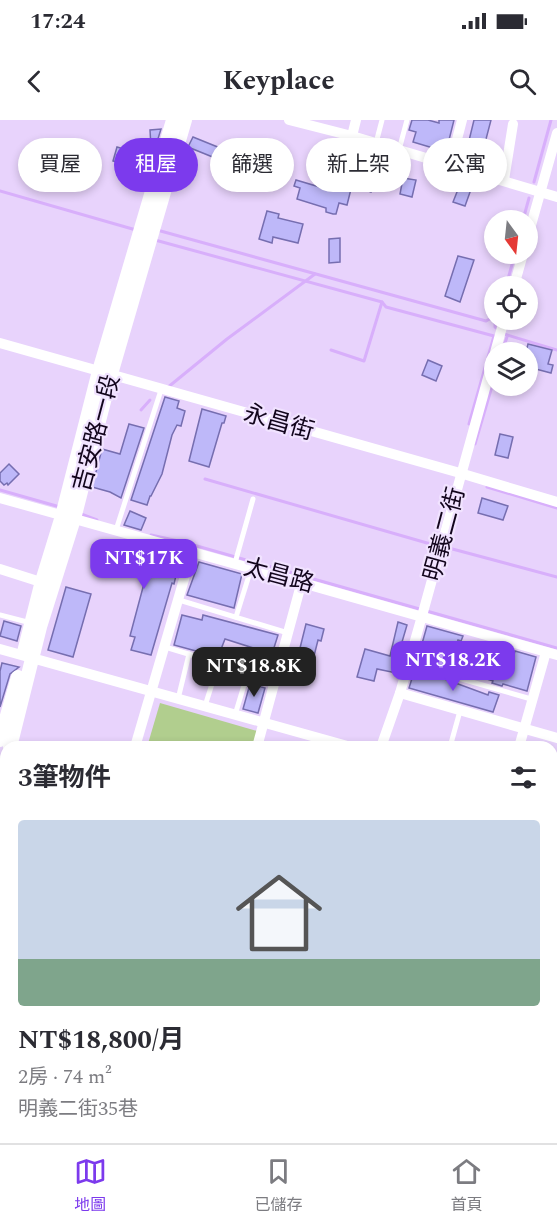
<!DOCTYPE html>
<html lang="zh-TW">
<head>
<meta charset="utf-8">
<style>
	:root { --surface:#fff; --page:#f2f2f3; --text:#2b2b33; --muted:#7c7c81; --line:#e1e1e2; --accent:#7c3aed }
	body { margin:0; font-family:Spectral,"Noto Sans TC",serif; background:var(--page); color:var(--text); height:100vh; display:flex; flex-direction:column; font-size:22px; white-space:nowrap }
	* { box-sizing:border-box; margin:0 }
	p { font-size:20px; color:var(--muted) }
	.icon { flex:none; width:33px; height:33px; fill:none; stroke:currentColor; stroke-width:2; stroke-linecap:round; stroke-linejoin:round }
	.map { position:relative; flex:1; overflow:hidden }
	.sheet { position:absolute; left:0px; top:621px; width:558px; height:402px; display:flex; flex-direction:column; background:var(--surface); border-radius:18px 18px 0 0; box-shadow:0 3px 9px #0003 }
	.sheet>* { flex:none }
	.top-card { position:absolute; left:18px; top:18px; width:522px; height:54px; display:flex; gap:12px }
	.needle { width:39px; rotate:165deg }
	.tools { position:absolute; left:484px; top:90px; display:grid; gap:12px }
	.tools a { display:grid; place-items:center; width:54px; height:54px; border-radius:50%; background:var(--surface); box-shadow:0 3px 9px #0003; font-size:30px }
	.price { position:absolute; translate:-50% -51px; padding:0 14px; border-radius:12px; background:var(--accent); color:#fff; font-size:20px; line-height:39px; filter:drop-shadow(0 2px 3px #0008) }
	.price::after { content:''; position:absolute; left:50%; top:36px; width:18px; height:14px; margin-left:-9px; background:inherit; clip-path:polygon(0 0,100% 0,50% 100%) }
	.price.selected { background:#222; color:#fff }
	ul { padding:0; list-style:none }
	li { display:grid; align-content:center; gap:12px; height:318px; padding:0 18px }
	li span { display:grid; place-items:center; height:186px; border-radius:6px; color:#555 }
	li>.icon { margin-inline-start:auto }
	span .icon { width:108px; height:108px; fill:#fffc; stroke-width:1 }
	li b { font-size:26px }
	h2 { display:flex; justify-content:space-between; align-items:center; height:72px; padding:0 18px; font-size:26px }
	.pill { padding:0 21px; border-radius:27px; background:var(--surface); box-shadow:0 3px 9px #0003; font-size:21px; line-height:54px }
	.pill.selected { background:var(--accent); color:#fff }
	.status { display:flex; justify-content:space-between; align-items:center; height:42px; padding:0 30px; background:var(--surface); direction:ltr }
	.status svg { height:16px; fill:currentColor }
	header { display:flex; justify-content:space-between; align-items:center; height:78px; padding:0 18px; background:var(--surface); font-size:27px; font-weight:700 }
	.dock { display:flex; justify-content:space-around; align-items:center; height:84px; border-top:2px solid var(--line); background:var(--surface); font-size:16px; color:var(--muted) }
	.dock a { display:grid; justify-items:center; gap:3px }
	.dock .selected { color:var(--accent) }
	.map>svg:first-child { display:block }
	.green { fill:#b1ce8e }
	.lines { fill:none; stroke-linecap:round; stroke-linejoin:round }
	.stream { stroke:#d8affb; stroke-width:3 }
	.building { fill:#beb8f9; stroke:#766eb0; stroke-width:1.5 }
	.service { stroke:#fff; stroke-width:5 }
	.minor { stroke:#fff; stroke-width:10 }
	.tertiary { stroke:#fff; stroke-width:14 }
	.labels { text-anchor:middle; stroke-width:4.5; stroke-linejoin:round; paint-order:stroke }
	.street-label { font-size:24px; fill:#12051c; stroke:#f1e3ff }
</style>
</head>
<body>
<div class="status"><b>17:24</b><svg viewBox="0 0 49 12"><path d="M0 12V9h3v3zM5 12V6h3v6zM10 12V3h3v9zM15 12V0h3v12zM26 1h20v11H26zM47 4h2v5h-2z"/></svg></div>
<header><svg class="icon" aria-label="back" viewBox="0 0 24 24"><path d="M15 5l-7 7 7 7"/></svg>Keyplace<svg class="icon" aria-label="search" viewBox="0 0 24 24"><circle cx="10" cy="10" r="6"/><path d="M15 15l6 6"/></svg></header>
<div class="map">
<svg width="557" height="1023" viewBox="0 0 557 1023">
	<rect width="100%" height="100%" fill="#e8d3fc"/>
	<path class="green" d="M160,583L264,613L259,627H147Z"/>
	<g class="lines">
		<g class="stream">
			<path d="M534,62L551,0"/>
			<path d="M0,71L136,110"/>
			<path d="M523,100L529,78"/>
			<path d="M157,110L486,201L495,196"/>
			<path d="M155,120L382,182L386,187L494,216L469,304"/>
			<path d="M506,166L515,134"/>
			<path d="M495,200V207L499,210"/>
			<path d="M504,214L557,230"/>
			<path d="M331,230L364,241L382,182"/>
			<path d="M502,232L507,217"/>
			<path d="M167,268L227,219L315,154"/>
			<path d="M141,290L150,280"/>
			<path d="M475,324L495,256"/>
			<path d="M205,359L434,425"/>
			<path d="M487,367L557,388"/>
			<path d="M0,370L60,387"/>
			<path d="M81,394L97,400"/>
			<path d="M151,415L183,422L557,528"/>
			<path d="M445,427L557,457"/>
			<path d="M552,685L557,686"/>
			<path d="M0,691L6,693"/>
		</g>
	</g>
	<g class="building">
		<path d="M412,0H428L439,3V0H454L445,36L431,32L433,28L413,22L416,12L409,10Z"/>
		<path d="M474,0H491L479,46L464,41Z"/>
		<path d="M161,9L152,38L137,32L139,26L142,25L151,27L150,10Z"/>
		<path d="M193,17L225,30L220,40L188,27Z"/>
		<path d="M351,24L394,36L389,49L382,46L371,72L352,65L347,85L339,83L336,94H333L326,92V88L297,79L300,68L294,66L296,60L323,68L340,29L348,33Z"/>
		<path d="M117,27L138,33L135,47L113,41Z"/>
		<path d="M56,40L70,45L63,65L49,61L50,59L41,55L44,47L53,51Z"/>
		<path d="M463,57L474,61L465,86L453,82Z"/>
		<path d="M403,58L416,60L412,77L400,74Z"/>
		<path d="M267,91L279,94L278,98L303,104L298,123L273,117L272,123L259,119Z"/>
		<path d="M340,118V142L329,143V119Z"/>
		<path d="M458,136L474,140L460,182L445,176Z"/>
		<path d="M528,224L552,230L548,244L553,245L551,253L528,247V232H526Z"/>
		<path d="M428,240L442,246L436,261L422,255Z"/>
		<path d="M165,277L179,281L177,288L185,291L181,306L177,305L172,315L162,354L151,376H150L147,385L131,380Z"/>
		<path d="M202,289L226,296L224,303H222L209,347L189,341Z"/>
		<path d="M129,304L144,308L121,378L110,372L92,367L102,329L120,334Z"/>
		<path d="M500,314L513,317L508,338L495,335Z"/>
		<path d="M9,344L19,354L8,365L7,363L4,365L0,361V353Z"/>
		<path d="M482,378L508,386L503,400L478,393Z"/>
		<path d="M130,391L146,398L141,410L124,405Z"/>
		<path d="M123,420L135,424L133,431L179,443L174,464L172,463L151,535L131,530L135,517L130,516L146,456L99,443L105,423L121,428Z"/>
		<path d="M199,442L242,454L234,488L187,475Z"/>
		<path d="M66,467L91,474L73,537L48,530Z"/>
		<path d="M182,495L202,500L203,495L278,515L272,534L225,519L218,537L174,525Z"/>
		<path d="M4,501L21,506L17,521L0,516Z"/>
		<path d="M398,502L407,505L402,522L406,523L396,553L377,549L374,561L357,557L365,529L390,536Z"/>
		<path d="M306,504L324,509L321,521L318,520L314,536L299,532Z"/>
		<path d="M427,506L463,516L461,521L458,520L453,534L476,541L484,522L493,525L488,540L510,548L515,531L536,537L527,571L503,564L502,566L492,563L493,561L472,554L446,546L422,543L424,539L418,538Z"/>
		<path d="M2,543L19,547L10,554L0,587V551Z"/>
		<path d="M414,552L442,558L488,575L489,572L499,575L493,592L409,568Z"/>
		<path d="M250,564L265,568L258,593L243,589Z"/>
	</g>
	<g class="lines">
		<g class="service">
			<path d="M376,23L382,0"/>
			<path d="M399,30L407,0"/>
			<path d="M116,410L161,270"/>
			<path d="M235,443L253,379"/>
			<path d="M179,480L288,513"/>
			<path d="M0,495L31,503"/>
			<path d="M236,497L251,449"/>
			<path d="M165,527L248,552L235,595"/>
			<path d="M409,544L531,579"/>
			<path d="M178,579L189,534"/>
			<path d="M205,586L219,542"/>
			<path d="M450,627L460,591"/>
			<path d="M552,735L557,734"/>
			<path d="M2,838L6,825"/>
			<path d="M1,991L6,975"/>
		</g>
		<g class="minor">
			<path d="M289,0L352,16L557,77"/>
			<path d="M352,16L356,0"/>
			<path d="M450,46L462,0"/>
			<path d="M504,60L513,4"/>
			<path d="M528,116L557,13"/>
			<path d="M514,166L523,134"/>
			<path d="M0,223L460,353L557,382"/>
			<path d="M0,378C186,430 371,482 557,535"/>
			<path d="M0,449L47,464"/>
			<path d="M0,529L351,627"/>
			<path d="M400,573L557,618"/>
			<path d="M135,627L192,432"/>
			<path d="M257,627L302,461"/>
			<path d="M381,627L400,573L422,496L504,200"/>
			<path d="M519,627L546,532"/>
			<path d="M0,681L6,682"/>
			<path d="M552,838L557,840"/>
			<path d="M552,975L557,976"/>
			<path d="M0,991L6,992"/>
			<path d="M92,1017L114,1023"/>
			<path d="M132,1023L134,1017"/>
			<path d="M272,1023L274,1017"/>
		</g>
		<g class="tertiary">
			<path d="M24,532L42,461L62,396L99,251L173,0"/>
			<path d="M0,620L18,557"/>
			<path d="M10,627L40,507L74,399L111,254L185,0"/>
			<path d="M0,661L6,640"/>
		</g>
	</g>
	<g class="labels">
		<g class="street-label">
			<text transform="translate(279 302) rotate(16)" y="8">永昌街</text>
			<text transform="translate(96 313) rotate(-75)" y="8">吉安路一段</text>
			<text transform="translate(444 414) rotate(-75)" y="8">明義二街</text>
			<text transform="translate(279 455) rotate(15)" y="8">太昌路</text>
		</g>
	</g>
</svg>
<div class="tools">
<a><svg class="needle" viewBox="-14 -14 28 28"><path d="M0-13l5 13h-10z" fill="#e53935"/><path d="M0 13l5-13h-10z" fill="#7c7c81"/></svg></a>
<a><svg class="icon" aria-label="locate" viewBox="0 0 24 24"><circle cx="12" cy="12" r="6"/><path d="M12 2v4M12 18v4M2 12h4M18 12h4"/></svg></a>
<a><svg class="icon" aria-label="layers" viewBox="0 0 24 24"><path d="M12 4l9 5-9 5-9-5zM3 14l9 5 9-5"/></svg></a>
</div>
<b class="price" style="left:144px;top:470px">NT$17K</b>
<b class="price" style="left:453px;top:572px">NT$18.2K</b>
<b class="price selected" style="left:254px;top:578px">NT$18.8K</b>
<div class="top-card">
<a class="pill">買屋</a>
<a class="pill selected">租屋</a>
<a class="pill">篩選</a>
<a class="pill">新上架</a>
<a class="pill">公寓</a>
</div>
<section class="sheet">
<h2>3筆物件<svg class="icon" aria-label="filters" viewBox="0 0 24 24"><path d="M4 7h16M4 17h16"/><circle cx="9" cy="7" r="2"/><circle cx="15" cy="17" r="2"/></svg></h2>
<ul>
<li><span style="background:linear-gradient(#c9d6e8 75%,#7fa58c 0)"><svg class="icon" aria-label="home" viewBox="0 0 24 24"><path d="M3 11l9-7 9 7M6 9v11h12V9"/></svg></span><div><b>NT$18,800/月</b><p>2房 · 74 m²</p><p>明義二街35巷</p></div></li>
</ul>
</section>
</div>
<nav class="dock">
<a class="selected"><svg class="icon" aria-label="map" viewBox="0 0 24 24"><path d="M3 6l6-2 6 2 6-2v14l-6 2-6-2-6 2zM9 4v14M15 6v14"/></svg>地圖</a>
<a><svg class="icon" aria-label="saved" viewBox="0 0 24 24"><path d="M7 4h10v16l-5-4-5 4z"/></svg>已儲存</a>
<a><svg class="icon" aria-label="home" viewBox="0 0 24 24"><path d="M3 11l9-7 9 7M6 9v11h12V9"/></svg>首頁</a>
</nav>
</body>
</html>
